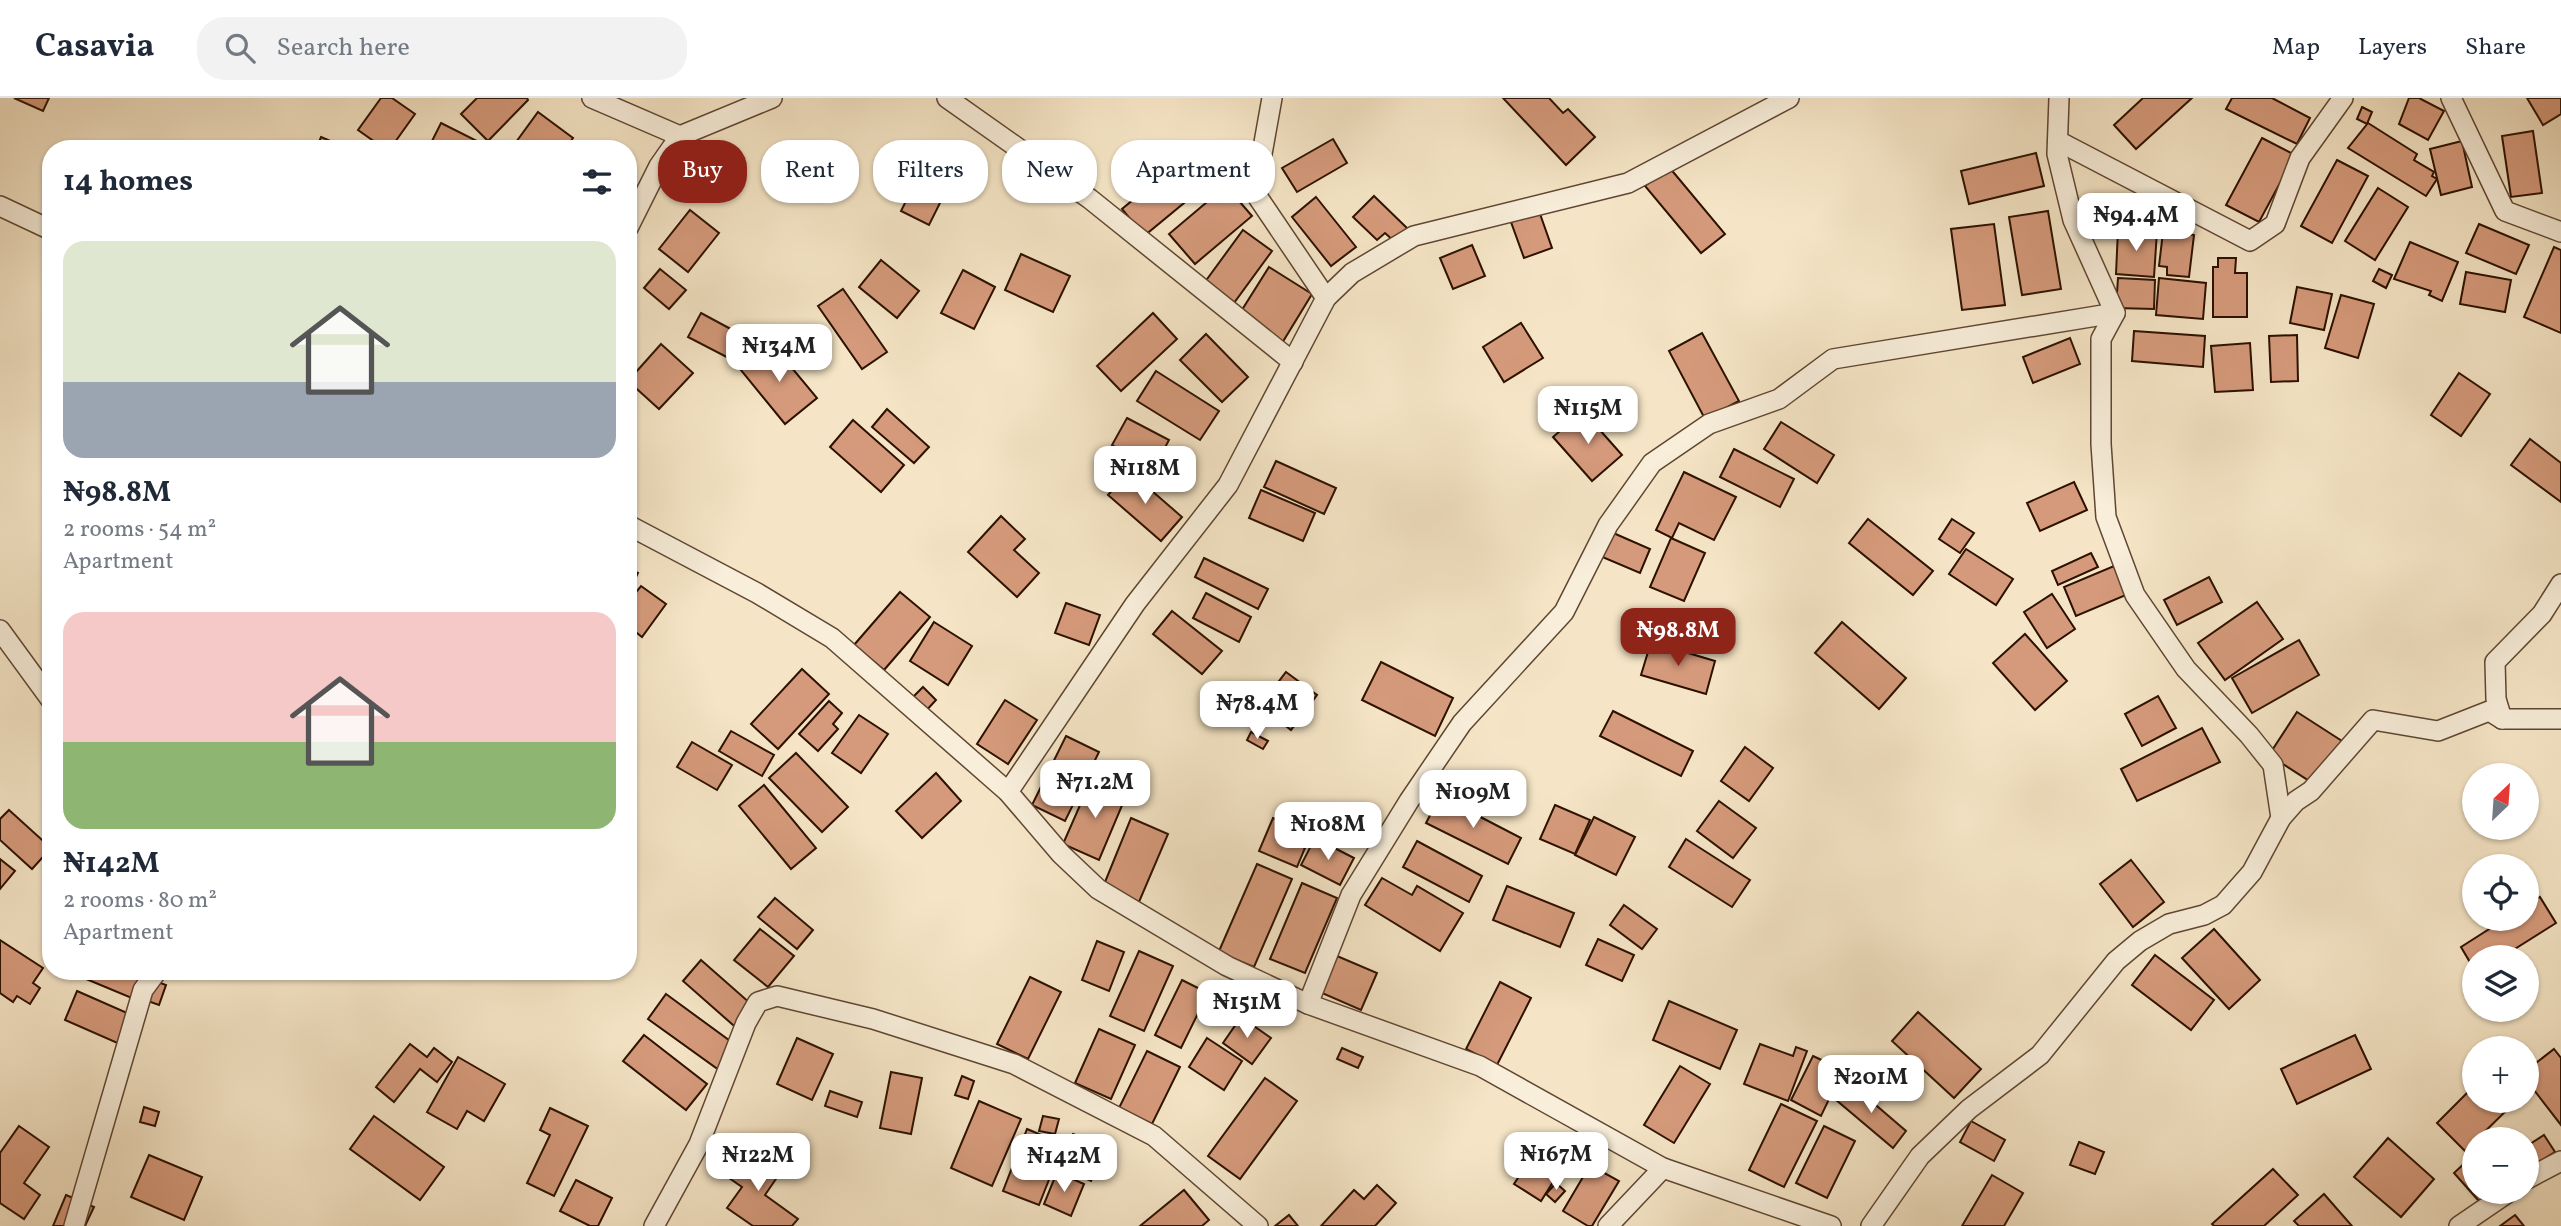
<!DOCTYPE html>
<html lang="en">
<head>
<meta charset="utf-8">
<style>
	:root { --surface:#fff; --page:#f2f2f3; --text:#1f2937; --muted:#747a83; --line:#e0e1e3; --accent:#8f2418 }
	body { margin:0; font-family:Vollkorn,serif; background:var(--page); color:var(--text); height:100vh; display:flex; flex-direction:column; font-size:26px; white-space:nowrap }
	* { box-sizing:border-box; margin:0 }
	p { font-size:23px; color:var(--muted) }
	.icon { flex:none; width:38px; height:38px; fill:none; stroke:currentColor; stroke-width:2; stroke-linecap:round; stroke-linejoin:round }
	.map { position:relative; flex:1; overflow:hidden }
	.sheet { position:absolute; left:42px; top:42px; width:595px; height:840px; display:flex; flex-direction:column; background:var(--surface); border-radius:28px; box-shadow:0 2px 5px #0004 }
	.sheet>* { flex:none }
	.guide { position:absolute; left:658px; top:42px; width:665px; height:63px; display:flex; gap:14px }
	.needle { width:46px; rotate:25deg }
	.controls { position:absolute; left:2462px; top:665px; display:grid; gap:14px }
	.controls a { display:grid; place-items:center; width:77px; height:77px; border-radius:50%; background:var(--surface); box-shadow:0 2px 5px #0004; font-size:35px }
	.price { position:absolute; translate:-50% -60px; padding:0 16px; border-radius:14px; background:#fff; color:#222; font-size:23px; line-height:46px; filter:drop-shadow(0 2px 4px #0008) }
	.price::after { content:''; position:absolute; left:50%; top:42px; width:21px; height:16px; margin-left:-10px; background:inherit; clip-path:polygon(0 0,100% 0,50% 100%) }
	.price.active { background:var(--accent); color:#fff }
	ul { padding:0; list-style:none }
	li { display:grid; align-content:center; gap:14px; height:371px; padding:0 21px }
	li span { display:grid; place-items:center; height:217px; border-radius:21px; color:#555 }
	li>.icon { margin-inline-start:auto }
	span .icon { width:126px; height:126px; fill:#fffc; stroke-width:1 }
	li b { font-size:30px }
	h2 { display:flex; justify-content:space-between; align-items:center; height:84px; padding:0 21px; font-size:30px }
	.tag { padding:0 24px; border-radius:28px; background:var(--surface); box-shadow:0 2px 5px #0004; font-size:24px; line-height:63px }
	.tag.active { background:var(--accent); color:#fff }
	header { display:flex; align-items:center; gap:42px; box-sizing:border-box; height:98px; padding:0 35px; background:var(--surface); border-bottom:2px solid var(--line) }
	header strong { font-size:33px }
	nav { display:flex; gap:38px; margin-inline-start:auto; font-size:24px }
	.search { width:490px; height:63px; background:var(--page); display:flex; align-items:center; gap:18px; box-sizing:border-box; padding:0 24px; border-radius:28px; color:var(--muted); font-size:26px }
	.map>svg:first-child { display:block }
	.building { fill:#d59a7b; stroke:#2d1100; stroke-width:2 }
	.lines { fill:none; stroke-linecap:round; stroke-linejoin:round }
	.minor-casing { stroke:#5f4632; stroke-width:22 }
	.minor { stroke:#f8eeda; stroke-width:19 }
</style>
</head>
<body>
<header>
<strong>Casavia</strong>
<div class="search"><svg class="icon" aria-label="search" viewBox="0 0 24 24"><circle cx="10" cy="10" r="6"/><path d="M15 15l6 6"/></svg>Search here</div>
<nav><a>Map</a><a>Layers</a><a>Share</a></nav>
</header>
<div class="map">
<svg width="2561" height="1128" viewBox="0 0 2561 1128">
	<rect width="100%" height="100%" fill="#f5e5c6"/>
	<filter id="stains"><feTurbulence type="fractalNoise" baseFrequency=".00286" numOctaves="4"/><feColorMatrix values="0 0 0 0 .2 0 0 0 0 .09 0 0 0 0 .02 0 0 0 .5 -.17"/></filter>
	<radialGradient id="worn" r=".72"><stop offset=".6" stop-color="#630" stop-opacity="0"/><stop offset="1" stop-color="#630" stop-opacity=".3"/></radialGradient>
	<g class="building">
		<path d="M14,0H49L43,13Z"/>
		<path d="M381,0H392L415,16L390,51H385L358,32Z"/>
		<path d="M477,0H527L528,2L488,43L461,16Z"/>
		<path d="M1503,0H1549L1563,15L1568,11L1595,39L1566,67Z"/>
		<path d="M2143,0H2192L2136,51L2114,27Z"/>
		<path d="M2232,0H2272L2310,20L2297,46L2226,11Z"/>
		<path d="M2409,0H2419L2444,13L2428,42L2399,26Z"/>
		<path d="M2527,0H2561V16L2543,27Z"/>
		<path d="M2362,9L2372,14L2367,26L2357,21Z"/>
		<path d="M538,14L573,40L565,51H511Z"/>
		<path d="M441,25L491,50V51H428Z"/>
		<path d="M2368,25L2417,56L2414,62L2434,74L2432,78L2437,81L2426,98L2348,50Z"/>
		<path d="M2533,33L2542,95L2511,99L2502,38Z"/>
		<path d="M321,39L349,51H316Z"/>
		<path d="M2262,40L2295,57L2259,124L2226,107Z"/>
		<path d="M1333,41L1347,65L1297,94L1282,70Z"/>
		<path d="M2462,43L2472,89L2441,97L2430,51Z"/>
		<path d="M930,55L958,69L929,127L901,113Z"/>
		<path d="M2036,55L2044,88L1969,106L1961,73Z"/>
		<path d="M1185,59L1207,86L1144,138L1122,111Z"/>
		<path d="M2337,62L2368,78L2332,145L2301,128Z"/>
		<path d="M1669,69L1725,136L1701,155L1645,88Z"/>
		<path d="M1226,88L1252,118L1195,166L1169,136Z"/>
		<path d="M2378,90L2408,109L2375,162L2345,143Z"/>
		<path d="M1374,98L1408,131L1395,144L1385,135L1377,142L1353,119Z"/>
		<path d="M1316,99L1356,149L1331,168L1292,119Z"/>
		<path d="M690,112L719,135L688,174L659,151Z"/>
		<path d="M1539,113L1552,150L1524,160L1511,124Z"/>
		<path d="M2048,113L2061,191L2022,197L2009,119Z"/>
		<path d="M1994,126L2005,207L1962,212L1951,131Z"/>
		<path d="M2479,126L2529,147L2516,176L2466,155Z"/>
		<path d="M2171,127L2187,128L2186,136L2194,137L2189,179L2167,177V169L2159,168L2163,134L2170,135Z"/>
		<path d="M2118,131L2157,133L2154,179L2116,176Z"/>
		<path d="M1243,132L1272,153L1231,209L1202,188Z"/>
		<path d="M2410,144L2458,164L2442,203L2429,197L2431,193L2394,181Z"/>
		<path d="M1472,147L1485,178L1453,191L1440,160Z"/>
		<path d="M2554,149L2561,152V235L2524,219Z"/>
		<path d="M1021,156L1070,178L1053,214L1005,192Z"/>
		<path d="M2218,160H2236L2235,175H2247V219H2213V169H2218Z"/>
		<path d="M881,162L919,193L897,220L859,189Z"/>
		<path d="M1269,169L1312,196L1279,250L1235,223Z"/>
		<path d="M660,171L686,192L669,211L644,190Z"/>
		<path d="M2379,171L2392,177L2386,190L2373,183Z"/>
		<path d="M963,172L995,189L974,231L941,215Z"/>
		<path d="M2466,174L2511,182L2505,214L2460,206Z"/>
		<path d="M2118,180L2155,182L2154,211L2116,210Z"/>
		<path d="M2159,180L2206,185L2203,221L2156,217Z"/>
		<path d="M2297,189L2332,196L2324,232L2290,225Z"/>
		<path d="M843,191L887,254L862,271L818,208Z"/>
		<path d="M2341,197L2374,206L2358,260L2325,250Z"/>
		<path d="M701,215L753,243L740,266L688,239Z"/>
		<path d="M1153,215L1177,241L1121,293L1097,268Z"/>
		<path d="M1521,225L1543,260L1504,284L1483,249Z"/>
		<path d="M2134,233L2205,238L2203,269L2132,263Z"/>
		<path d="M1702,235L1739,303L1705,321L1669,253Z"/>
		<path d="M1206,236L1248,279L1222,304L1180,262Z"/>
		<path d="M2297,237L2298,283L2271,284L2269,238Z"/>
		<path d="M2070,240L2080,266L2033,285L2023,259Z"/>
		<path d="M2250,245L2253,292L2215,294L2211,248Z"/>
		<path d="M661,246L693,275L659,311L628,283Z"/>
		<path d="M772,246L817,300L785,326L740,271Z"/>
		<path d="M1156,273L1219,313L1200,342L1137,303Z"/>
		<path d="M2459,275L2490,296L2461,338L2431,317Z"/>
		<path d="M887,311L929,349L914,365L872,329Z"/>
		<path d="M1583,313L1622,357L1592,383L1553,339Z"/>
		<path d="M1127,320L1169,342L1159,361L1142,352L1137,361L1112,347Z"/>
		<path d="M853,322L904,367L881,394L830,349Z"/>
		<path d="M1781,324L1834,357L1817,385L1764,351Z"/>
		<path d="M2530,341L2561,365V404L2511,367Z"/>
		<path d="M1734,351L1794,381L1780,409L1720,379Z"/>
		<path d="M1276,363L1336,390L1324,416L1264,389Z"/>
		<path d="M1129,373L1182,419L1161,443L1108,397Z"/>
		<path d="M1684,374L1736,399L1714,442L1679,425L1672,440L1656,432Z"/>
		<path d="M2074,384L2087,412L2040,433L2027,405Z"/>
		<path d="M1261,392L1315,415L1303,443L1249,420Z"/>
		<path d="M1001,418L1025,441L1014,452L1039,475L1017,499L968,454Z"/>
		<path d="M1868,421L1933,473L1913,497L1849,445Z"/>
		<path d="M1952,421L1974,435L1960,455L1939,441Z"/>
		<path d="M1611,434L1650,451L1640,475L1600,458Z"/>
		<path d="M1671,440L1705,455L1684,503L1650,489Z"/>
		<path d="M1966,451L2013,481L1996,507L1949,476Z"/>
		<path d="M2091,455L2098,469L2058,487L2052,473Z"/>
		<path d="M1204,460L1268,491L1258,511L1195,479Z"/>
		<path d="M2114,468L2126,497L2076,518L2064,489Z"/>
		<path d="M628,470L638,475L628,495Z"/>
		<path d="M2209,479L2222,504L2177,527L2164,502Z"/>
		<path d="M641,488L666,506L642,539L628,528V504Z"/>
		<path d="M900,494L930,519L884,572L854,547Z"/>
		<path d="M1206,495L1251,519L1239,544L1193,520Z"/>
		<path d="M2052,496L2075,531L2047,550L2024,514Z"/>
		<path d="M2257,504L2283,541L2225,582L2198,545Z"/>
		<path d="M1066,505L1100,517L1089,547L1055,535Z"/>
		<path d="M1172,513L1222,553L1202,576L1153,536Z"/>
		<path d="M934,524L972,548L948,587L910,563Z"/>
		<path d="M1842,524L1906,580L1879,611L1815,555Z"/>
		<path d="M2025,536L2067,583L2035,612L1993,565Z"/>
		<path d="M2299,542L2319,577L2252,615L2232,580Z"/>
		<path d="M1651,544L1715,563L1706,596L1641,577Z"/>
		<path d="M1381,564L1453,600L1435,638L1362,602Z"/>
		<path d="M802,571L829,596L778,651L751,626Z"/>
		<path d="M1286,574L1317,597L1291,632L1260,608Z"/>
		<path d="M923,589L936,602L924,615L910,602Z"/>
		<path d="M2158,598L2176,630L2142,648L2125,616Z"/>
		<path d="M1005,602L1037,622L1008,666L977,646Z"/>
		<path d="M829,603L842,615L833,626L838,631L818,653L799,636Z"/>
		<path d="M1613,613L1693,653L1681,678L1600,638Z"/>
		<path d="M2297,614L2342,643L2314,686L2269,657Z"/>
		<path d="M859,617L888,636L861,675L832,655Z"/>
		<path d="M2202,630L2220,664L2137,703L2121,671Z"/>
		<path d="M731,633L774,657L762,678L719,653Z"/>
		<path d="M1251,634L1268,643L1263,651L1247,642Z"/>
		<path d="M1066,638L1099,654L1065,723L1032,707Z"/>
		<path d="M692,644L732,667L717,692L677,669Z"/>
		<path d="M1745,649L1773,670L1749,703L1721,683Z"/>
		<path d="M796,655L848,709L822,734L769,680Z"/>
		<path d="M936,675L961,703L922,740L896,713Z"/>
		<path d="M1091,682L1126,698L1099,762L1063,746Z"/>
		<path d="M764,687L816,750L791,771L739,708Z"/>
		<path d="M1440,698L1521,740L1508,766L1426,725Z"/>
		<path d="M1719,703L1756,730L1733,760L1697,733Z"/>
		<path d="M1555,707L1590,722L1575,756L1540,741Z"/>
		<path d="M9,712L51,750L32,771L0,742V721Z"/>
		<path d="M1594,719L1635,739L1616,777L1575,757Z"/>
		<path d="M1131,720L1168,736L1139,804L1103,789Z"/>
		<path d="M1273,720L1295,730L1289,743L1305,750L1297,769L1259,753Z"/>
		<path d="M1315,740L1354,760L1340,787L1301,767Z"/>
		<path d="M1686,741L1750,782L1732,809L1669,769Z"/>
		<path d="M1417,743L1482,778L1469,804L1403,769Z"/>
		<path d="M0,761L15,773L0,791Z"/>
		<path d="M2131,762L2164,804L2133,829L2100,786Z"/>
		<path d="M1257,766L1292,781L1254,869L1237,862L1234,867L1216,860Z"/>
		<path d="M1382,780L1412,797L1417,788L1463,815L1440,853L1365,807Z"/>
		<path d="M1302,785L1337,800L1305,875L1270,861Z"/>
		<path d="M1507,788L1574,815L1560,849L1493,822Z"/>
		<path d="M2540,799L2556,825L2502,859H2474V871L2461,849L2505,821H2527V807Z"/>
		<path d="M775,800L813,832L797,851L758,819Z"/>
		<path d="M1624,807L1657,831L1642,851L1610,827Z"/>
		<path d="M760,831L794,858L768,889L734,862Z"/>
		<path d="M2214,831L2260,882L2229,911L2182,860Z"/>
		<path d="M1598,841L1634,857L1622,883L1586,867Z"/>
		<path d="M0,842L43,870L33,885L40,890L30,906L17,898L13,904L0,895Z"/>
		<path d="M1097,843L1124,854L1109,893L1082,882Z"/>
		<path d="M1139,853L1173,868L1144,933L1110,918Z"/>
		<path d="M2155,857L2214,902L2191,932L2132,887Z"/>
		<path d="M1337,858L1377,875L1361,912L1322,895Z"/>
		<path d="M701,862L759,913L741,934L683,883Z"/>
		<path d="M67,873H145L134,901Z"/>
		<path d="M1030,879L1061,894L1028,961L997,946Z"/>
		<path d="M150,881L166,887L159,907L142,901Z"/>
		<path d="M1182,882L1208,895L1181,950L1155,937Z"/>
		<path d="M1500,884L1531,900L1497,967L1466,951Z"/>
		<path d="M77,893L143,922L131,951L65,922Z"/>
		<path d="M666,896L737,948L719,972L648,921Z"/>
		<path d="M1669,903L1737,932L1720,971L1653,942Z"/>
		<path d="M1918,914L1981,971L1954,1000L1892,943Z"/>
		<path d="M1241,919L1271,940L1252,966L1223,945Z"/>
		<path d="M1099,931L1135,947L1111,1001L1075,985Z"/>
		<path d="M644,937L707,986L686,1012L623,963Z"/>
		<path d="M2355,937L2371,971L2297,1006L2281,971Z"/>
		<path d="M797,940L833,956L812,1002L777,986Z"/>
		<path d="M1207,940L1242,963L1224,992L1189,969Z"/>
		<path d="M410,946L427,959L434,950L452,964L437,984L420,971L394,1004L376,989Z"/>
		<path d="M1760,946L1793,958L1796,949L1807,953L1788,1003L1744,986Z"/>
		<path d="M1342,950L1363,959L1358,970L1337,961Z"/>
		<path d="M2554,951L2561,960V1027L2527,983V972Z"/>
		<path d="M1147,953L1180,969L1152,1026L1119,1010Z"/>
		<path d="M1813,958L1843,972L1821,1018L1791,1002Z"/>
		<path d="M458,959L505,986L484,1023L467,1013L457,1031L427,1014Z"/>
		<path d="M1680,968L1710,986L1674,1045L1644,1027Z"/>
		<path d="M891,974L922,980L911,1036L880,1030Z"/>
		<path d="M962,978L974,983L968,1001L955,997Z"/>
		<path d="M1265,980L1297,1003L1240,1081L1208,1058Z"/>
		<path d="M1849,984L1906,1033L1893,1050L1835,1001Z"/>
		<path d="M2474,988V1003H2508L2512,1007L2465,1053L2437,1025Z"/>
		<path d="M830,993L862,1004L857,1019L825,1008Z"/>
		<path d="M979,1003L1021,1021L992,1088L951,1070Z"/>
		<path d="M1781,1006L1817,1023L1784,1089L1749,1072Z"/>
		<path d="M144,1009L159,1014L155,1028L140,1024Z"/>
		<path d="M550,1010L588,1028L554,1098L527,1085L550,1037L540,1032Z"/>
		<path d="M374,1018L444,1069L420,1102L350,1051Z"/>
		<path d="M1043,1018L1059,1021L1055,1036L1039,1033Z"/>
		<path d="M1971,1023L2005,1042L1994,1063L1960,1044Z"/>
		<path d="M19,1028L49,1049L24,1085L40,1097L24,1121L0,1105V1055Z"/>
		<path d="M1824,1028L1855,1043L1827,1100L1796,1085Z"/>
		<path d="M1027,1031L1063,1046L1039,1107L1003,1093Z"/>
		<path d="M1073,1036L1105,1050L1091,1083L1059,1069Z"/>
		<path d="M2544,1037L2555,1054L2527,1071V1048Z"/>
		<path d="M2388,1040L2434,1081L2401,1119L2354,1079Z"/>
		<path d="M2079,1044L2104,1054L2095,1076L2070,1067Z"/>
		<path d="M1539,1048L1565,1065L1541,1103L1514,1086Z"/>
		<path d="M750,1049L782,1072L765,1097L798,1121L792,1128H753L727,1110L742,1089L729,1080Z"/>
		<path d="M149,1057L202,1079L184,1122L131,1099Z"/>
		<path d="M2468,1062L2474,1069V1094H2490L2479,1103L2454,1075Z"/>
		<path d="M1590,1067L1619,1083L1592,1128H1588L1563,1113Z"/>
		<path d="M2273,1071L2298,1097L2264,1128H2214L2212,1126Z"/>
		<path d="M1057,1074L1084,1086L1071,1118L1044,1106Z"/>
		<path d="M1992,1077L2023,1095L2004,1128H1962Z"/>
		<path d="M576,1082L612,1100L598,1128H590L560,1113Z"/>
		<path d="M1556,1085L1565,1093L1555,1104L1546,1096Z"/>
		<path d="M1377,1087L1396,1105L1375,1128H1321L1354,1092L1364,1101Z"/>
		<path d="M1184,1092L1209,1122L1202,1128H1140Z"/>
		<path d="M2324,1096L2352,1128H2299L2294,1123Z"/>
		<path d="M66,1097L94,1109L85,1128H53Z"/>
		<path d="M1289,1117L1298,1128H1275Z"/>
		<path d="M2515,1117L2524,1128H2500Z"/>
	</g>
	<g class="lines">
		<defs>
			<g id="minor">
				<path d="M592,0L680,38"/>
				<path d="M947,0L1090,101L1293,264"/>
				<path d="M1272,0L1255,95L1326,200"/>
				<path d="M2059,0L2057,56L2073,122L2115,215L2101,241V346L2106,419L2135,497L2186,571L2249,637L2273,667L2281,720"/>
				<path d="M2451,0L2505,113L2561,134"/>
				<path d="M2058,43L2250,143L2275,126L2300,60L2343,0"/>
				<path d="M0,108L51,132"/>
				<path d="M628,130L659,68L680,38L772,0"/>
				<path d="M628,427L757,495L832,540L1008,694L1061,756L1098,791L1227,868L1308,906L1480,968L1663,1070L1831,1128"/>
				<path d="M0,532L51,602"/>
				<path d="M2502,621H2561"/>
				<path d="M1008,694L1135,506L1228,387L1326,200L1352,175L1414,138L1628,85L1789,0"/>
				<path d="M1308,906L1351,797L1409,703L1462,625L1564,514L1608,427L1652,365L1709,326L1779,301L1833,261L2115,215"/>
				<path d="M2527,1081L2561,1063"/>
				<path d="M74,1128L143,892L157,873"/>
				<path d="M654,1128L699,1046L746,925L758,904L777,898L873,921L1014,966L1154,1038L1258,1128"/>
				<path d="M1608,1128L1663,1070"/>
				<path d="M1871,1128L1920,1058L1969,1011L2040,957L2116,863L2140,843L2169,826L2204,817L2223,807L2252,774L2281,720L2296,703L2311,693L2373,622L2438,633L2489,613L2502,621L2496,601L2495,564L2542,516L2561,486"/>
				<path d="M2459,1128L2509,1094"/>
			</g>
		</defs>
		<use href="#minor" class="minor-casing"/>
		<use href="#minor" class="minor"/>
	</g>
	<rect width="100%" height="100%" filter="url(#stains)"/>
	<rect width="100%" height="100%" fill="url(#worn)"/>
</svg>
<div class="controls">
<a><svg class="needle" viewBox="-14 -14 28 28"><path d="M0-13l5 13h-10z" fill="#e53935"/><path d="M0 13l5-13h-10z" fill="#747a83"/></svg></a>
<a><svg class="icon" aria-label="locate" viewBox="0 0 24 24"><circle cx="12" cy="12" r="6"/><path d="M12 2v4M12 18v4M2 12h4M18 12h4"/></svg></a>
<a><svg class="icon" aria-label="layers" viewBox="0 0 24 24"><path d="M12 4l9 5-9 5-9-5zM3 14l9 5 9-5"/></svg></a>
<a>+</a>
<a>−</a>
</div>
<b class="price" style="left:2136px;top:155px">₦94.4M</b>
<b class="price" style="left:779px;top:286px">₦134M</b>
<b class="price" style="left:1588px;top:348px">₦115M</b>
<b class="price" style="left:1145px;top:408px">₦118M</b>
<b class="price active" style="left:1678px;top:570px">₦98.8M</b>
<b class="price" style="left:1257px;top:643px">₦78.4M</b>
<b class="price" style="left:1095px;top:722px">₦71.2M</b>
<b class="price" style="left:1473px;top:732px">₦109M</b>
<b class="price" style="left:1328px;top:764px">₦108M</b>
<b class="price" style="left:1247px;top:942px">₦151M</b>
<b class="price" style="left:1871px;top:1017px">₦201M</b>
<b class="price" style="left:1556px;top:1094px">₦167M</b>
<b class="price" style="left:758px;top:1095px">₦122M</b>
<b class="price" style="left:1064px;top:1096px">₦142M</b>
<div class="guide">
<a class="tag active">Buy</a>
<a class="tag">Rent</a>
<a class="tag">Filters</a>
<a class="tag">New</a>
<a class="tag">Apartment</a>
</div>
<section class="sheet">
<h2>14 homes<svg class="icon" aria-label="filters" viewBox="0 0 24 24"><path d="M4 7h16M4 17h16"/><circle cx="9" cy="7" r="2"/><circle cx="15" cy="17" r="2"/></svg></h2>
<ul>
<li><span style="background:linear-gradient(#dfe7d0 65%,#9aa5b1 0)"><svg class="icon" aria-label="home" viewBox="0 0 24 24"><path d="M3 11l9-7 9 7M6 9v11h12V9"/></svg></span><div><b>₦98.8M</b><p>2 rooms · 54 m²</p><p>Apartment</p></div></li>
<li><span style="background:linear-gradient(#f6c9c9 60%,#8fb573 0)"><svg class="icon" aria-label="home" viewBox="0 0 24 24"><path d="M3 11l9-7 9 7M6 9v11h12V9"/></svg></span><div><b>₦142M</b><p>2 rooms · 80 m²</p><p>Apartment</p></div></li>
</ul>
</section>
</div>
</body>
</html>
